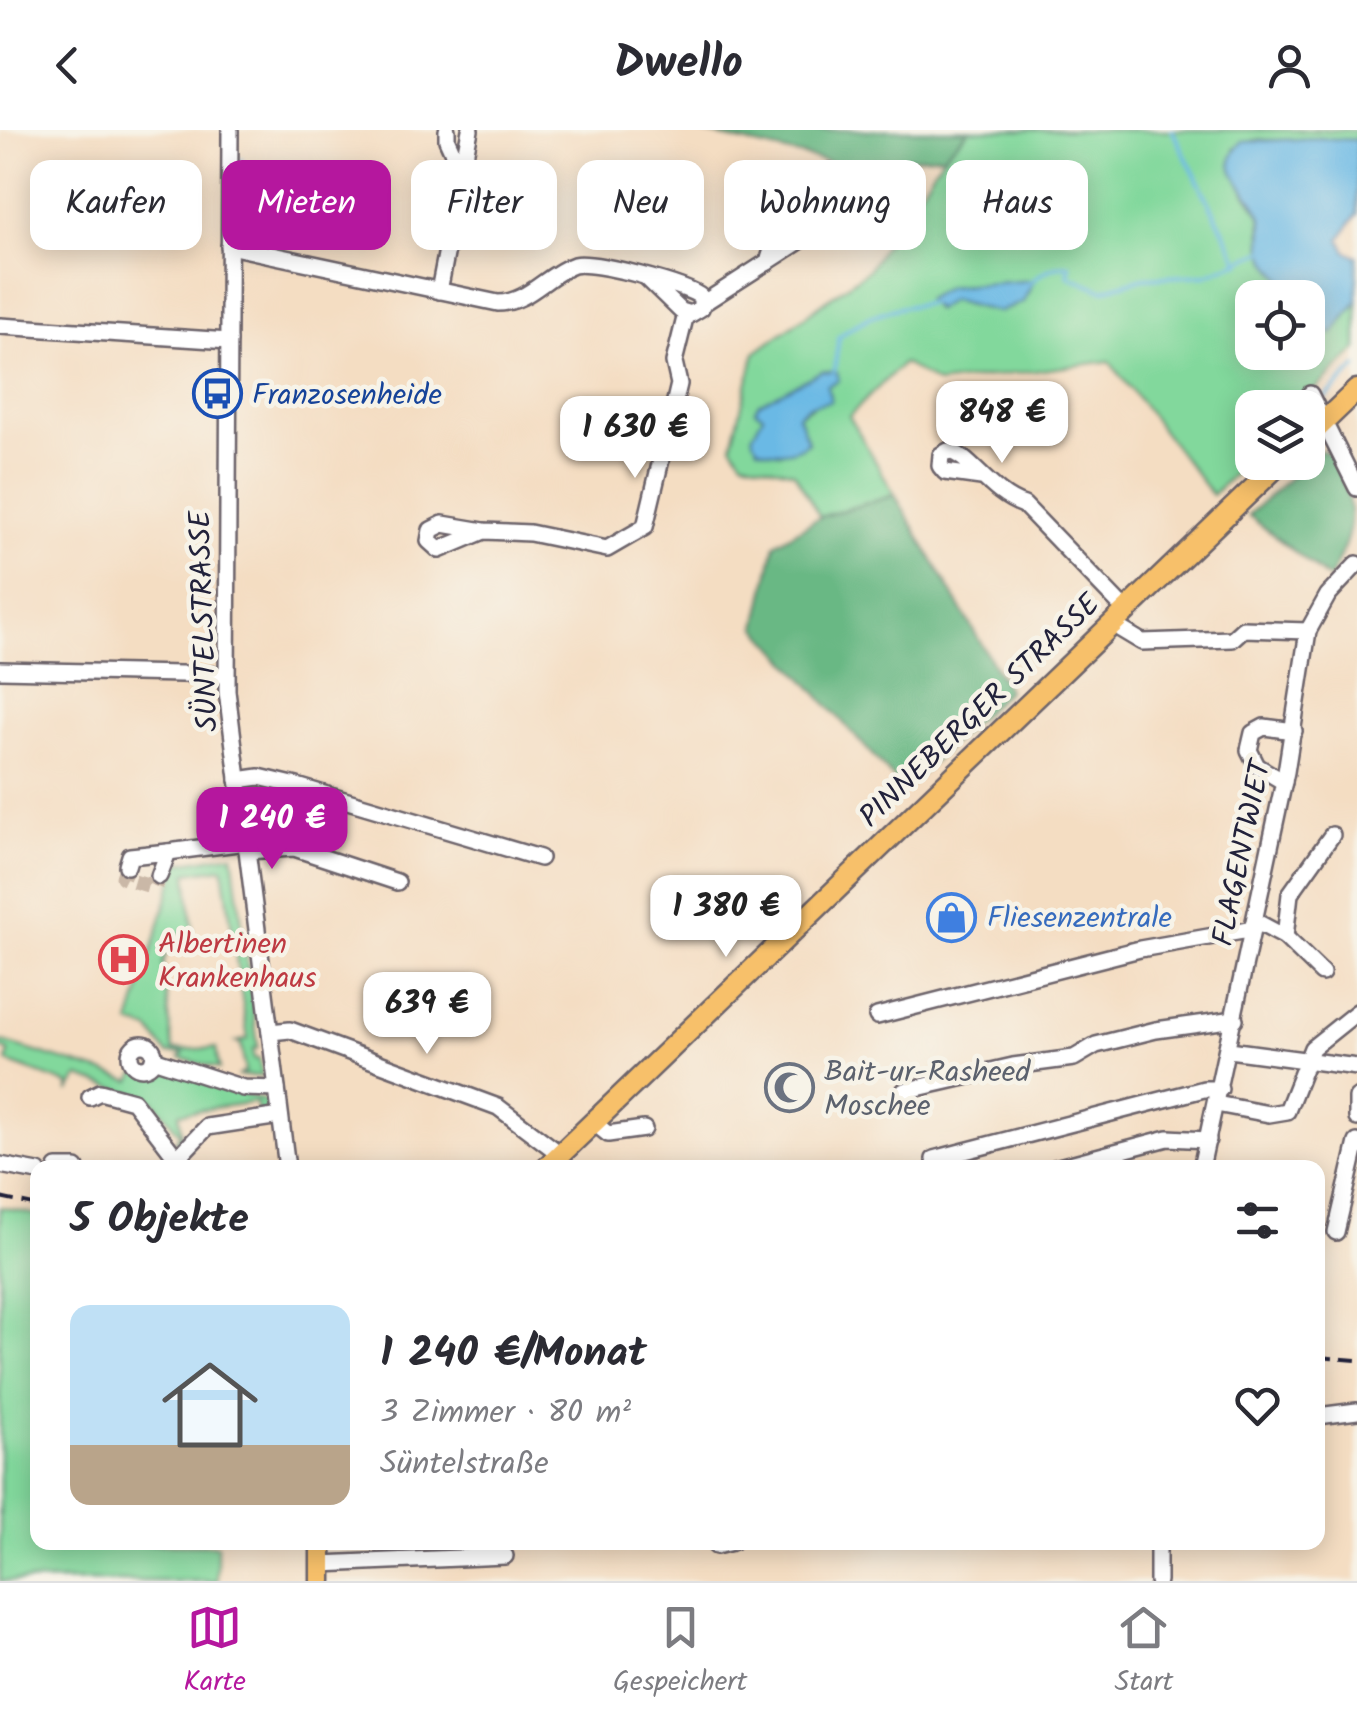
<!DOCTYPE html>
<html lang="de">
<head>
<meta charset="utf-8">
<style>
	:root { --surface:#fff; --page:#f2f2f3; --text:#2b2b33; --muted:#7c7c81; --line:#e1e1e2; --accent:#b5179e }
	body { margin:0; font-family:Kalam,sans-serif; background:var(--page); color:var(--text); height:100vh; display:flex; flex-direction:column; font-size:38px; white-space:nowrap }
	* { box-sizing:border-box; margin:0 }
	p { font-size:32px; color:var(--muted) }
	.icon { flex:none; width:55px; height:55px; fill:none; stroke:currentColor; stroke-width:2; stroke-linecap:round; stroke-linejoin:round }
	.map { position:relative; flex:1; overflow:hidden }
	.sheet { position:absolute; left:30px; top:1030px; width:1295px; height:390px; display:flex; flex-direction:column; background:var(--surface); border-radius:20px; box-shadow:0 5px 25px #0003 }
	.sheet>* { flex:none }
	.hud { position:absolute; left:30px; top:30px; width:1298px; height:90px; display:flex; gap:20px }
	.fabs { position:absolute; left:1235px; top:150px; display:grid; gap:20px }
	.fabs a { display:grid; place-items:center; width:90px; height:90px; border-radius:20px; background:var(--surface); box-shadow:0 5px 25px #0003; font-size:50px }
	.price { position:absolute; translate:-50% -85px; padding:0 22px; border-radius:20px; background:#fff; color:#222; font-size:32px; line-height:65px; filter:drop-shadow(0 2px 5px #0008) }
	.price::after { content:''; position:absolute; left:50%; top:60px; width:30px; height:22px; margin-left:-15px; background:inherit; clip-path:polygon(0 0,100% 0,50% 100%) }
	.price.current { background:var(--accent); color:#fff }
	ul { padding:0; list-style:none }
	li { display:flex; align-items:center; gap:30px; height:250px; padding:0 40px }
	li+li { border-top:2px solid var(--line) }
	li span { display:grid; place-items:center; flex:none; width:280px; height:200px; border-radius:20px; color:#555 }
	li>.icon { margin-inline-start:auto }
	span .icon { width:120px; height:120px; fill:#fffc; stroke-width:1 }
	li b { font-size:42px }
	h2 { display:flex; justify-content:space-between; align-items:center; height:120px; padding:0 40px; font-size:42px }
	.chip { padding:0 35px; border-radius:20px; background:var(--surface); box-shadow:0 5px 25px #0003; font-size:35px; line-height:90px }
	.chip.current { background:var(--accent); color:#fff }
	header { display:flex; justify-content:space-between; align-items:center; height:130px; padding:0 40px; background:var(--surface); font-size:45px; font-weight:700 }
	.tabs { display:flex; justify-content:space-around; align-items:center; height:140px; border-top:2px solid var(--line); background:var(--surface); font-size:28px; color:var(--muted) }
	.tabs a { display:grid; justify-items:center; gap:5px }
	.tabs .current { color:var(--accent) }
	.map>svg:first-child { display:block }
	.green { fill:#82d89c; stroke:#527d6c; stroke-width:2.5; fill-rule:evenodd }
	.forest { fill:#69b884; stroke:#466d60; stroke-width:2.5 }
	.water { fill:#6bb9e5; stroke:#466e90; stroke-width:2.5 }
	.lines { fill:none; stroke-linecap:round; stroke-linejoin:round }
	.stream { stroke:#6bb9e5; stroke-width:4 }
	.minor-tunnel { stroke:#cab8a7; stroke-width:15; stroke-dasharray:15 8; stroke-linecap:butt }
	.minor-casing { stroke:#6c636a; stroke-width:20 }
	.major-casing { stroke:#6c636a; stroke-width:25 }
	.minor { stroke:#fff; stroke-width:15 }
	.major { stroke:#f7c06b; stroke-width:20 }
	.rail { stroke:#22223b; stroke-width:4; stroke-dasharray:15 8; stroke-linecap:butt }
	.labels { text-anchor:middle; stroke-width:9; stroke-linejoin:round; paint-order:stroke }
	.transit-label { font-size:30px; fill:#164399; stroke:#f7f3e8; text-anchor:start }
	.street-label { font-size:30px; fill:#22223b; stroke:#f7f3e8 }
	.shop-label { font-size:30px; fill:#366cbe; stroke:#f7f3e8; text-anchor:start }
	.health-label { font-size:30px; fill:#be3a42; stroke:#f7f3e8; text-anchor:start }
	.worship-label { font-size:30px; fill:#5b616d; stroke:#f7f3e8; text-anchor:start }
</style>
</head>
<body>
<header><svg class="icon" aria-label="back" viewBox="0 0 24 24"><path d="M15 5l-7 7 7 7"/></svg>Dwello<svg class="icon" aria-label="person" viewBox="0 0 24 24"><circle cx="12" cy="8" r="4"/><path d="M4 21q1-7 8-7t8 7"/></svg></header>
<div class="map">
<svg width="1357" height="1451" viewBox="0 0 1357 1451">
	<rect width="100%" height="100%" fill="#f7f3e8"/>
	<filter id="ink" filterUnits="userSpaceOnUse"><feTurbulence type="fractalNoise" baseFrequency=".01" numOctaves="2"/><feDisplacementMap in="SourceGraphic" scale="20" xChannelSelector="R" yChannelSelector="G"/><feConvolveMatrix kernelMatrix="1 2 1 2 8 2 1 2 1" color-interpolation-filters="sRGB"/></filter>
	<filter id="wash" filterUnits="userSpaceOnUse"><feTurbulence type="fractalNoise" baseFrequency=".0048" numOctaves="4" result="noise"/><feDisplacementMap in="SourceGraphic" scale="40" xChannelSelector="R" yChannelSelector="G"/><feGaussianBlur stdDeviation="2.25" result="paint"/><feColorMatrix in="noise" values="0 0 0 0 0 0 0 0 0 0 0 0 0 0 0 0 0 1.4 0 .05"/><feComposite in="paint" operator="in"/></filter>
	<g filter="url(#wash)">
		<rect width="100%" height="100%" fill="#f4ddc2"/>
		<g class="green">
			<path d="M969,0H1357V10H1255L1234,19L1245,63L1261,85L1262,114L1287,154L1288,167L1252,168V222H1308V194L1333,204L1357,171V220L1310,264L1303,277L1252,278V326L1212,365L1109,231L938,254L903,233L849,286L895,365L820,387L794,342L743,330L732,315L755,223L868,140L944,25ZM1033,151C1018,194 983,179 950,170L935,180L927,169L947,157ZM817,247L831,253L826,260L830,265L798,285L808,313L780,323L756,299L763,285L756,280L758,274Z"/>
			<path d="M233,724L258,918L253,919L254,929H259L262,946H237L245,942L241,914L236,912L248,909L223,738L187,743L193,801L179,803L177,819L167,820L163,834L173,920L216,918L219,939L180,928L184,923L168,924L150,900L130,894L178,733Z"/>
			<path d="M0,911L132,951L135,943L163,938L266,971L267,981L258,982L256,972L179,983L182,1008L174,1013L180,1004L153,970L145,976L137,965L79,947L68,962L70,955L7,932L9,921L0,918Z"/>
			<path d="M0,1077L37,1085L38,1412L217,1415V1451H0Z"/>
		</g>
		<g class="forest">
			<path d="M692,0H969L944,25L837,34Z"/>
			<path d="M1321,320L1333,325C1357,385 1357,394 1329,449L1248,385Z"/>
			<path d="M895,365L1008,560L904,660L757,497L775,414L820,387Z"/>
		</g>
		<g class="water">
			<path d="M1319,8L1357,10V84L1340,109L1346,121L1357,126V171L1333,204L1308,194V168L1288,167C1286,146 1268,139 1263,119C1260,109 1265,98 1262,87C1253,61 1212,40 1242,12Z"/>
			<path d="M1034,150L1023,172L998,182L950,170L936,180L926,169L947,157Z"/>
			<path d="M822,241L837,242L839,250L827,256L831,271L808,276L798,285L808,312C795,324 774,324 758,318L752,306L763,285L755,280L758,274Z"/>
		</g>
		<g class="lines">
			<g class="stream">
				<path d="M1172,0L1240,133"/>
				<path d="M241,39V30"/>
				<path d="M241,63V52"/>
				<path d="M240,88V71"/>
				<path d="M1030,153C1041,143 1053,135 1070,135L1068,146L1103,160L1144,148L1206,145L1267,120"/>
				<path d="M834,241L839,207C867,183 896,177 930,173"/>
				<path d="M1326,267L1357,237"/>
			</g>
		</g>
	</g>
	<g filter="url(#ink)">
		<g class="lines">
			<path class="minor-tunnel" d="M127,736L123,747L127,749L155,757L159,746"/>
			<defs>
				<g id="minor">
					<path d="M230,0L227,561L287,1038"/>
					<path d="M447,0V10L462,43"/>
					<path d="M229,116L498,173C528,173 547,144 574,135C592,130 687,155 701,167V178L691,184L681,181L647,148"/>
					<path d="M768,132L783,86H797L804,91V109"/>
					<path d="M439,161L470,0"/>
					<path d="M702,174L817,100L830,41"/>
					<path d="M0,196L229,211"/>
					<path d="M1310,264L1357,358"/>
					<path d="M981,347L945,342L940,336L941,325L948,321C969,324 990,364 1024,375L1126,481"/>
					<path d="M484,401L443,394L431,400L429,411L439,420L484,401L530,403L607,419L645,397L679,254L674,232L686,184"/>
					<path d="M1112,494L1142,512L1232,509L1243,499L1308,501"/>
					<path d="M0,540L226,545"/>
					<path d="M238,650L259,647L297,656L540,728"/>
					<path d="M1284,652L1257,636L1249,620L1253,603L1264,597L1294,601"/>
					<path d="M247,721L294,718L397,752"/>
					<path d="M168,722L246,712"/>
					<path d="M127,736L130,726L168,722L159,746"/>
					<path d="M1255,791L1285,807L1322,843"/>
					<path d="M1285,807L1290,764L1332,705"/>
					<path d="M877,886L1140,819L1254,799"/>
					<path d="M270,902L290,900L498,977L560,1024"/>
					<circle cx="142" cy="926" r="12"/>
					<path d="M1229,920L1357,937"/>
					<path d="M153,929L243,958L277,959"/>
					<path d="M904,961L1013,936L1074,928L1096,915L1156,900L1235,889"/>
					<path d="M90,967L100,962L133,971L175,1026"/>
					<path d="M1357,968V988"/>
					<path d="M1216,974L1269,984L1287,981L1312,918L1357,882"/>
					<path d="M593,992L608,1004L644,999"/>
					<path d="M934,1029L1204,959H1220"/>
					<path d="M0,1035L38,1042"/>
					<path d="M57,1038H76"/>
					<path d="M168,1038L207,997L280,986"/>
					<path d="M1055,1038L1168,1008L1208,1010"/>
					<path d="M1201,1038L1286,642L1308,501L1328,465L1357,434"/>
					<path d="M1336,1102L1357,1012"/>
					<path d="M1318,1286L1357,1281"/>
					<path d="M1158,1412V1451"/>
					<path d="M716,1416L732,1412"/>
					<path d="M321,1434L505,1426"/>
				</g>
				<g id="major">
					<path d="M1308,307L1357,260"/>
					<path d="M546,1038L1281,332"/>
					<path d="M321,1412V1451"/>
				</g>
			</defs>
			<use href="#minor" class="minor-casing"/>
			<use href="#major" class="major-casing"/>
			<use href="#minor" class="minor"/>
			<use href="#major" class="major"/>
			<g class="rail">
				<path d="M0,1068L38,1076"/>
				<path d="M1318,1227L1357,1230"/>
			</g>
		</g>
	</g>
	<defs>
		<symbol id="bus-ring" viewBox="-11 -11 22 22"><circle r="9.5" fill="#f7f3e8" stroke="#1a4fb4" stroke-width="1.5"/><path d="M-5-6H5V4H4V6H2V4H-2V6H-4V4H-5ZM-3.5-4V0h7V-4ZM-3.5 1.2v1.5H-2V1.2ZM2 1.2v1.5H3.5V1.2Z" fill="#1a4fb4"/></symbol>
		<symbol id="shop-ring" viewBox="-11 -11 22 22"><circle r="9.5" fill="#f7f3e8" stroke="#3f7fe0" stroke-width="1.5"/><path d="M-5-2.5h2.3a2.7 3.5 0 0 1 5.4 0H5L5.5 6h-11ZM-1.5-2.5h3a1.5 2.3 0 0 0-3 0Z" fill="#3f7fe0"/></symbol>
		<symbol id="hospital-ring" viewBox="-11 -11 22 22"><circle r="9.5" fill="#f7f3e8" stroke="#e0444e" stroke-width="1.5"/><path d="M-5-5h3v3.5h4V-5h3V5h-3V1.5h-4V5h-3Z" fill="#e0444e"/></symbol>
		<symbol id="mosque-ring" viewBox="-11 -11 22 22"><circle r="9.5" fill="#f7f3e8" stroke="#6b7280" stroke-width="1.5"/><path d="M3.5-4.9A6 6 0 1 0 3.5 4.9A5 5 0 1 1 3.5-4.9Z" fill="#6b7280"/></symbol>
	</defs>
	<g fill-rule="evenodd">
		<use href="#bus-ring" x="190" y="236" width="55" height="55"/>
		<use href="#shop-ring" x="924" y="760" width="55" height="55"/>
		<use href="#hospital-ring" x="96" y="802" width="55" height="55"/>
		<use href="#mosque-ring" x="762" y="930" width="55" height="55"/>
	</g>
	<g class="labels">
		<g class="transit-label">
			<text x="252" y="274">Franzosenheide</text>
		</g>
		<g class="street-label">
			<text transform="translate(203 491) rotate(-92)" y="10">SÜNTELSTRASSE</text>
			<text transform="translate(979 580) rotate(-44)" y="10">PINNEBERGER STRASSE</text>
			<text transform="translate(1241 723) rotate(-78)" y="10">FLAGENTWIET</text>
		</g>
		<g class="shop-label">
			<text x="987" y="797">Fliesenzentrale</text>
		</g>
		<g class="health-label">
			<text x="158" y="823">Albertinen<tspan x="158" dy="34">Krankenhaus</tspan></text>
		</g>
		<g class="worship-label">
			<text x="824" y="951">Bait-ur-Rasheed<tspan x="824" dy="34">Moschee</tspan></text>
		</g>
	</g>
</svg>
<div class="fabs">
<a><svg class="icon" aria-label="locate" viewBox="0 0 24 24"><circle cx="12" cy="12" r="6"/><path d="M12 2v4M12 18v4M2 12h4M18 12h4"/></svg></a>
<a><svg class="icon" aria-label="layers" viewBox="0 0 24 24"><path d="M12 4l9 5-9 5-9-5zM3 14l9 5 9-5"/></svg></a>
</div>
<b class="price" style="left:1002px;top:336px">848 €</b>
<b class="price" style="left:635px;top:351px">1 630 €</b>
<b class="price current" style="left:272px;top:742px">1 240 €</b>
<b class="price" style="left:726px;top:830px">1 380 €</b>
<b class="price" style="left:427px;top:927px">639 €</b>
<div class="hud">
<a class="chip">Kaufen</a>
<a class="chip current">Mieten</a>
<a class="chip">Filter</a>
<a class="chip">Neu</a>
<a class="chip">Wohnung</a>
<a class="chip">Haus</a>
</div>
<section class="sheet">
<h2>5 Objekte<svg class="icon" aria-label="filters" viewBox="0 0 24 24"><path d="M4 7h16M4 17h16"/><circle cx="9" cy="7" r="2"/><circle cx="15" cy="17" r="2"/></svg></h2>
<ul>
<li><span style="background:linear-gradient(#bfe0f5 70%,#b9a48a 0)"><svg class="icon" aria-label="home" viewBox="0 0 24 24"><path d="M3 11l9-7 9 7M6 9v11h12V9"/></svg></span><div><b>1 240 €/Monat</b><p>3 Zimmer · 80 m²</p><p>Süntelstraße</p></div><svg class="icon" aria-label="heart" viewBox="0 0 24 24"><path d="M12 20l-8-8c-3-5 5-10 8-4 3-6 11-1 8 4z"/></svg></li>
</ul>
</section>
</div>
<nav class="tabs">
<a class="current"><svg class="icon" aria-label="map" viewBox="0 0 24 24"><path d="M3 6l6-2 6 2 6-2v14l-6 2-6-2-6 2zM9 4v14M15 6v14"/></svg>Karte</a>
<a><svg class="icon" aria-label="saved" viewBox="0 0 24 24"><path d="M7 4h10v16l-5-4-5 4z"/></svg>Gespeichert</a>
<a><svg class="icon" aria-label="home" viewBox="0 0 24 24"><path d="M3 11l9-7 9 7M6 9v11h12V9"/></svg>Start</a>
</nav>
</body>
</html>
